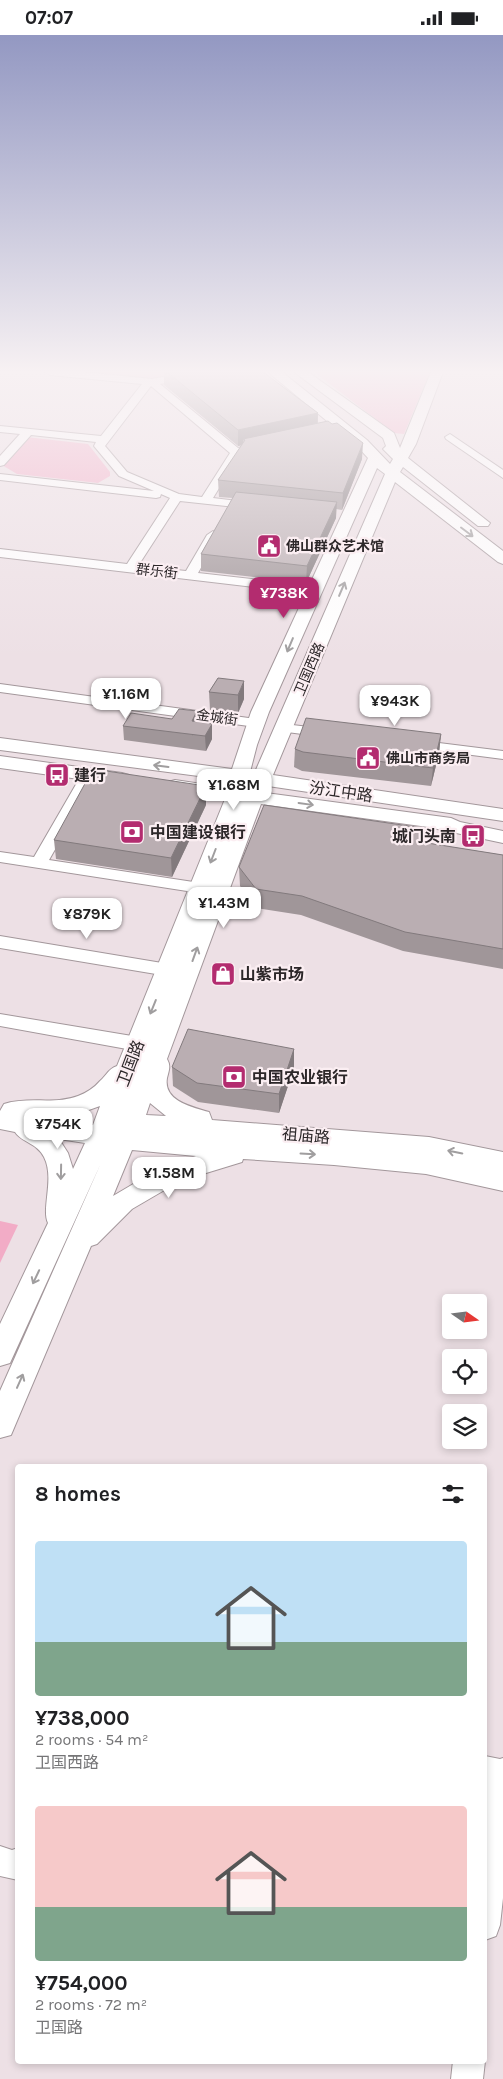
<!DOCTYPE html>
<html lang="en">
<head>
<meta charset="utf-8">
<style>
	:root { --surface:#fff; --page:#f2f2f2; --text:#202124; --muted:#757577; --accent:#b32c6f }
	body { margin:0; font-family:Karla,"Noto Sans SC",sans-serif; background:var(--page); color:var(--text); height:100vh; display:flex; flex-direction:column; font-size:19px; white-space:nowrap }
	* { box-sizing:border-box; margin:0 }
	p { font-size:16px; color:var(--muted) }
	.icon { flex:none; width:28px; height:28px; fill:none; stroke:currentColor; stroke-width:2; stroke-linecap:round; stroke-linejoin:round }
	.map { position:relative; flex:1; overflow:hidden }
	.side { position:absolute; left:15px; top:1429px; width:472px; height:600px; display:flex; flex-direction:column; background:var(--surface); border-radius:5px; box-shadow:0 2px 8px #0003 }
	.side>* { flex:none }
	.needle { width:32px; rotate:104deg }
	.buttons { position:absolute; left:442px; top:1259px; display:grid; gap:10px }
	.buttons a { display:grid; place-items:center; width:45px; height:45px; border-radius:5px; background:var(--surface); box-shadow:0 2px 8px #0003; font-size:25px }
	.price { position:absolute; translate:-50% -42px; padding:0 11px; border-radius:10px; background:#fff; color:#222; font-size:16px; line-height:32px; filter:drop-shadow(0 1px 2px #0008) }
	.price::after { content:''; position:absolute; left:50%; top:30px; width:15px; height:11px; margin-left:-8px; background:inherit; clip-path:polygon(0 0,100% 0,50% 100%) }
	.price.active { background:var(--accent); color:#fff }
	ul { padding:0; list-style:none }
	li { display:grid; align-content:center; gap:10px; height:265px; padding:0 20px }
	li span { display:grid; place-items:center; height:155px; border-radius:5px; color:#555 }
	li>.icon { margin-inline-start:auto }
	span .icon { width:90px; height:90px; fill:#fffc; stroke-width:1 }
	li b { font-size:21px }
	h2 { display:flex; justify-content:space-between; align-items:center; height:60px; padding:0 20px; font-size:21px }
	.status { display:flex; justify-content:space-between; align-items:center; height:35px; padding:0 25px; background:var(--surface); direction:ltr }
	.status svg { height:14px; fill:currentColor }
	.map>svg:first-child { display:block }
	.green { fill:#f2acc6 }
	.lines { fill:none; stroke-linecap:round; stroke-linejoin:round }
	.minor-casing { stroke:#a3979b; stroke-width:2 }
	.major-casing { stroke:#a3979b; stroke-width:2 }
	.minor { fill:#fff; fill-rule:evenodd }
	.major { fill:#fff; fill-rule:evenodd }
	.wall { fill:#a09699 }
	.shaded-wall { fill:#827a7d }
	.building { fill:#baaeb2; stroke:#827a7d }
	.oneway { stroke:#a09e9f }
	.labels { text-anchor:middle; stroke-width:4.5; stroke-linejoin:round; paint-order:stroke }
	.far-poi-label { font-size:14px; font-weight:bold; fill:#2c2729; stroke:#fbeef2; text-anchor:start }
	.far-street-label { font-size:14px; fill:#2c2729; stroke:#fbeef2 }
	.poi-label { font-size:16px; font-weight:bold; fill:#2c2729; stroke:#fbeef2; text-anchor:start }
	.street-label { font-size:16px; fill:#2c2729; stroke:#fbeef2 }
</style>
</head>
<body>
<div class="status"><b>07:07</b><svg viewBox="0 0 49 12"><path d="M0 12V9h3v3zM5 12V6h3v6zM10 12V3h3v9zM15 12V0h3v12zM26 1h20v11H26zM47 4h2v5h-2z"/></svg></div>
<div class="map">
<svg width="503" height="2044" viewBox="0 0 503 2044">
	<rect width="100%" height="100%" fill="#ede0e5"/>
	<g class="green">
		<path d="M86,337H189L151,344Z"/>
		<path d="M314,337H430L404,399L394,398Z"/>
		<path d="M26,402L88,409L110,437V441L98,448L17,439L2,430Z"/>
		<path d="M0,1186L18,1190L0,1228Z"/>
	</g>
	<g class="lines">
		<defs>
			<g id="minor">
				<path d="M45,337H83L152,344L190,337H213L208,340L160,349L238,413L262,408L266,409L267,411L266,413L240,419L213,463L254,468L260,471L254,474L180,466L138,531L186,536L207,500L213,496L219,500L198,538L314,551L318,552L320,555L318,558L314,559L0,522V514L127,529L170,463L161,459L160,462L156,463L0,445V439L154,456L119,441L94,411L96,407L31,400L4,430L0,431V421L20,399L0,397V391L101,401L142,349L50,340ZM151,351L230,418L202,462L179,459L127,437L105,411Z"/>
				<path d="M450,399L503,435V443L446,404L445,402Z"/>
				<path d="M0,649L256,684L261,685L263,688L261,691L256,692L0,657Z"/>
				<path d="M284,689L326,694L331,695L333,698L331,701L326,702L279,696L277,693L279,690Z"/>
				<path d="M415,705L503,716V724L410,712L408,709L410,706Z"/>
				<path d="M90,734L95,736L98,739L49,825L200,848L206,849L208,853L206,857L200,858L0,827V817L34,822L82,739L85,736Z"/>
				<path d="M0,901L168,929L174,931L177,935L174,939L168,941L0,913Z"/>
				<path d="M0,979L138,1002L145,1004L147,1009L145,1014L138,1016L0,991Z"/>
				<path d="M485,1721L500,1724L503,1723V1863L500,1890L496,1901L485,1905V1769L487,1750L485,1749Z"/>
				<path d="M0,1811L12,1815L18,1813V1845L0,1841Z"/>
				<path d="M453,2026H485L483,2044H451Z"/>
			</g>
			<g id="major">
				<path d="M268,337H282L367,405L390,429L393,424L383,414L386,411L383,403L294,337H308L394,398L400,413L431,337H443L416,409L408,423L490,488L488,491H478L403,432L400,437L503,516V529L498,527L395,447L273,740L503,774V786L268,751L266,758L451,783L460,787L503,796V808L428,792L261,769L167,1024C171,1031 169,1035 167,1043C163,1066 192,1072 209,1077L212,1085L429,1102L503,1117V1156L426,1139L334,1130L243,1124L242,1127L180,1146L132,1174L97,1209L91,1211L11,1400L0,1403V1356L101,1128L10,1328L0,1331V1289L48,1188C41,1174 55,1143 44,1122C37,1108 21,1107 15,1097L0,1094V1076L4,1069C28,1061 55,1070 78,1061C86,1058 94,1053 100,1046C107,1040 108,1034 117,1031L225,764L175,757L168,755L165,751L168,747L175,745L228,753L229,745L0,715V703L232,734L251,677L368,423L357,411ZM377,433L385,439L255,737H250L257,710L269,677ZM150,1068L166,1081L146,1080ZM100,1071L93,1090L50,1084L72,1081ZM59,1104L85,1108L73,1134L68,1118ZM132,1115L196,1121L162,1132L113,1161Z"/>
				<path d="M0,721L122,738L129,740L132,744L129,748L122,750L0,733Z"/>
			</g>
		</defs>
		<use href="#minor" class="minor-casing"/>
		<use href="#major" class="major-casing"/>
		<use href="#minor" class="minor"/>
		<use href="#major" class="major"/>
	</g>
	<g class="wall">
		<path d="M164,337H263L318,378V388L362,424L342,475L336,474V483L306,548L201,536V519L233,463L219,462L218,445L242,410L238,411L164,350Z"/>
		<path d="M218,643L244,664L238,678L210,675L209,657Z"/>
		<path d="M197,676V687L212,689V704L206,716L124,705L123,691L172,684Z"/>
		<path d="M441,699L439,718L431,751L302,736L294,732L295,714Z"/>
		<path d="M206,770L172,842L56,824L54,805Z"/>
		<path d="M421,807L503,820V934L403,916L301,880L256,873L240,851L239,832Z"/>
		<path d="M294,1014V1033L279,1078L198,1067L173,1051L172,1032Z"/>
	</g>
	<g class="shaded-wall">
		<path d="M318,378L317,394L245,405L243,404V410L238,411V395Z"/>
		<path d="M363,408L362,424L342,475L343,458Z"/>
		<path d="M337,467L336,483L306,548L307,531Z"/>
		<path d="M244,646V664L238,678V660Z"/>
		<path d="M197,676V690L192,701V686Z"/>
		<path d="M212,689V704L206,716L205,701Z"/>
		<path d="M441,699L439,718L431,751L433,733Z"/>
		<path d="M206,751V770L172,842L171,823Z"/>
		<path d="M294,1014V1033L279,1078V1059Z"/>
	</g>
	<g class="building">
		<path d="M167,337H263L318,378L238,395Z"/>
		<path d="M328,386L332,389L337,388L363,408L343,458L218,445L245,405L243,404Z"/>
		<path d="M236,457L337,467L307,531L201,519Z"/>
		<path d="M218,643L244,646L238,660L209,657Z"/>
		<path d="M179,674L197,676L192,686L212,689L205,701L123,691L131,678L172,684Z"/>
		<path d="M306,683L441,699L433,733L303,717L295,714Z"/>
		<path d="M93,734L206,751L171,823L54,805Z"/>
		<path d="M264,770L423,793L421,807L503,820V914L405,897L302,861L256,854L239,832Z"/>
		<path d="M188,994L294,1014L279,1059L197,1048L172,1032Z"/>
	</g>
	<defs><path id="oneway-shaft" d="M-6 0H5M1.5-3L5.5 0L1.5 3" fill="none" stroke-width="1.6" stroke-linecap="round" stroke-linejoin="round" transform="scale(1.25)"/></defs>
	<g class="oneway">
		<use href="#oneway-shaft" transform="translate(467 497) rotate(37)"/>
		<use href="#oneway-shaft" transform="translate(342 554) rotate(-67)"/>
		<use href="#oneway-shaft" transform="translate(290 610) rotate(113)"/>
		<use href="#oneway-shaft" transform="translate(161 731) rotate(-173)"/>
		<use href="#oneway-shaft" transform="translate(306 769) rotate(8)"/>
		<use href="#oneway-shaft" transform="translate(213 821) rotate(111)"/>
		<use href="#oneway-shaft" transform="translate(195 919) rotate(-70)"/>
		<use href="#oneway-shaft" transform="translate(153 972) rotate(112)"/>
		<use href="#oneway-shaft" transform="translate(455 1117) rotate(-169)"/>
		<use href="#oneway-shaft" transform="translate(308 1119) rotate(3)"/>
		<use href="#oneway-shaft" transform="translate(61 1137) rotate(91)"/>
		<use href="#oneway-shaft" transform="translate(36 1242) rotate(115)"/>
		<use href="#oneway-shaft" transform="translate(20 1346) rotate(-66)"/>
	</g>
	<linearGradient id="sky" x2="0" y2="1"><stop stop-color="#9398c2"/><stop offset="0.54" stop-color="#f7f1f3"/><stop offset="1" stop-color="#f7f1f3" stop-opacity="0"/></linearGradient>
	<rect width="503" height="623" fill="url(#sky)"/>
	<defs>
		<symbol id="civic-square" viewBox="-11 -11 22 22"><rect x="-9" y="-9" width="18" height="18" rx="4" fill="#b32c6f" stroke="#fbeef2"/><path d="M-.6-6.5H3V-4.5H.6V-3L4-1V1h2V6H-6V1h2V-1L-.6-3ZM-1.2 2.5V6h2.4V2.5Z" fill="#fff"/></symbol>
		<symbol id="bus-square" viewBox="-11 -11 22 22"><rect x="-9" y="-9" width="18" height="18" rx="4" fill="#b32c6f" stroke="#fbeef2"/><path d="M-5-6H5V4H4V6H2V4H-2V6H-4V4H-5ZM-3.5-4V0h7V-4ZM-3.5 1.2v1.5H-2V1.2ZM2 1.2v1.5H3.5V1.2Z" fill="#fff"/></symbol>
		<symbol id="bank-square" viewBox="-11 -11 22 22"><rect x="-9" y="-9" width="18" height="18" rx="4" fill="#b32c6f" stroke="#fbeef2"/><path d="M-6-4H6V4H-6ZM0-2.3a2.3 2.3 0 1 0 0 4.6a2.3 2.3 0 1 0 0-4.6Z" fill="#fff"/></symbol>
		<symbol id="shop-square" viewBox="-11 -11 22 22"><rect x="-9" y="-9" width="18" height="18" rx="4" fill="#b32c6f" stroke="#fbeef2"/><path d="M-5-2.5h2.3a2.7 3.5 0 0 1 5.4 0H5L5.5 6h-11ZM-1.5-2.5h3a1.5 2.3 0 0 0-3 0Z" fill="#fff"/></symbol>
	</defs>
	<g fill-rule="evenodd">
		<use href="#civic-square" x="255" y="497" width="28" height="28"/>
		<use href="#civic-square" x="354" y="709" width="28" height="28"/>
		<use href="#bus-square" x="43" y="726" width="28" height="28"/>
		<use href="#bank-square" x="118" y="783" width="28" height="28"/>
		<use href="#bus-square" x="459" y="787" width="28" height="28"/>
		<use href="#shop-square" x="209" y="925" width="28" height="28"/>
		<use href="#bank-square" x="220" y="1028" width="28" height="28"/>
	</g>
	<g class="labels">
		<g class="far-poi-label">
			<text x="286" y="516">佛山群众艺术馆</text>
			<text x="386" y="728">佛山市商务局</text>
		</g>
		<g class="far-street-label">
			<text transform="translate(157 536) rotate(7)" y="5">群乐街</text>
			<text transform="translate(309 634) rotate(-67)" y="5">卫国西路</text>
			<text transform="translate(217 682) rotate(8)" y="5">金城街</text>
		</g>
		<g class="poi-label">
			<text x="74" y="746">建行</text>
			<text x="150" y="803">中国建设银行</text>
			<text x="456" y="807" text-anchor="end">城门头南</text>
			<text x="240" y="945">山紫市场</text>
			<text x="252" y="1048">中国农业银行</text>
		</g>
		<g class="street-label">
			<text transform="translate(341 756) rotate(8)" y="6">汾江中路</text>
			<text transform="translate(130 1028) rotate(-69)" y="6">卫国路</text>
			<text transform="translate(306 1100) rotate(5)" y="6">祖庙路</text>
		</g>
	</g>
</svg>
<div class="buttons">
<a><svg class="needle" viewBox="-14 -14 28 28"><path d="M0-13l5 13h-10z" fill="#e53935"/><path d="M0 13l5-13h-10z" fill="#757577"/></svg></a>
<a><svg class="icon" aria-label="locate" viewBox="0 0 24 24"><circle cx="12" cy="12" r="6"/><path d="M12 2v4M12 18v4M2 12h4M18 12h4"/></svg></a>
<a><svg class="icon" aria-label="layers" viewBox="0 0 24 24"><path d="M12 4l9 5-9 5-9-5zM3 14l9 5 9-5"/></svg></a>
</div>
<b class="price active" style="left:284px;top:584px">¥738K</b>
<b class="price" style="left:126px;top:685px">¥1.16M</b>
<b class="price" style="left:395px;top:692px">¥943K</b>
<b class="price" style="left:234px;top:776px">¥1.68M</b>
<b class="price" style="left:224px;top:894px">¥1.43M</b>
<b class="price" style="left:87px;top:905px">¥879K</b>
<b class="price" style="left:58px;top:1115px">¥754K</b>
<b class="price" style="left:169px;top:1164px">¥1.58M</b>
<section class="side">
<h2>8 homes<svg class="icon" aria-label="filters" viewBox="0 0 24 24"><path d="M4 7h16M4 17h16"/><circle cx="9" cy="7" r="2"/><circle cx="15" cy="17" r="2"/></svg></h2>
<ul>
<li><span style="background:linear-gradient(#bfe0f5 65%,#7fa58c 0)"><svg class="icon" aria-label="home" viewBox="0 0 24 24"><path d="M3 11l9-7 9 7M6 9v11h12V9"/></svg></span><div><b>¥738,000</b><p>2 rooms · 54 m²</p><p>卫国西路</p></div></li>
<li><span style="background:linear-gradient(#f6c9c9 65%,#7fa58c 0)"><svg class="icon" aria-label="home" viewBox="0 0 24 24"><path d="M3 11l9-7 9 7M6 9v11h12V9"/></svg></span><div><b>¥754,000</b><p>2 rooms · 72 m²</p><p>卫国路</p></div></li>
</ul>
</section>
</div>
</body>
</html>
